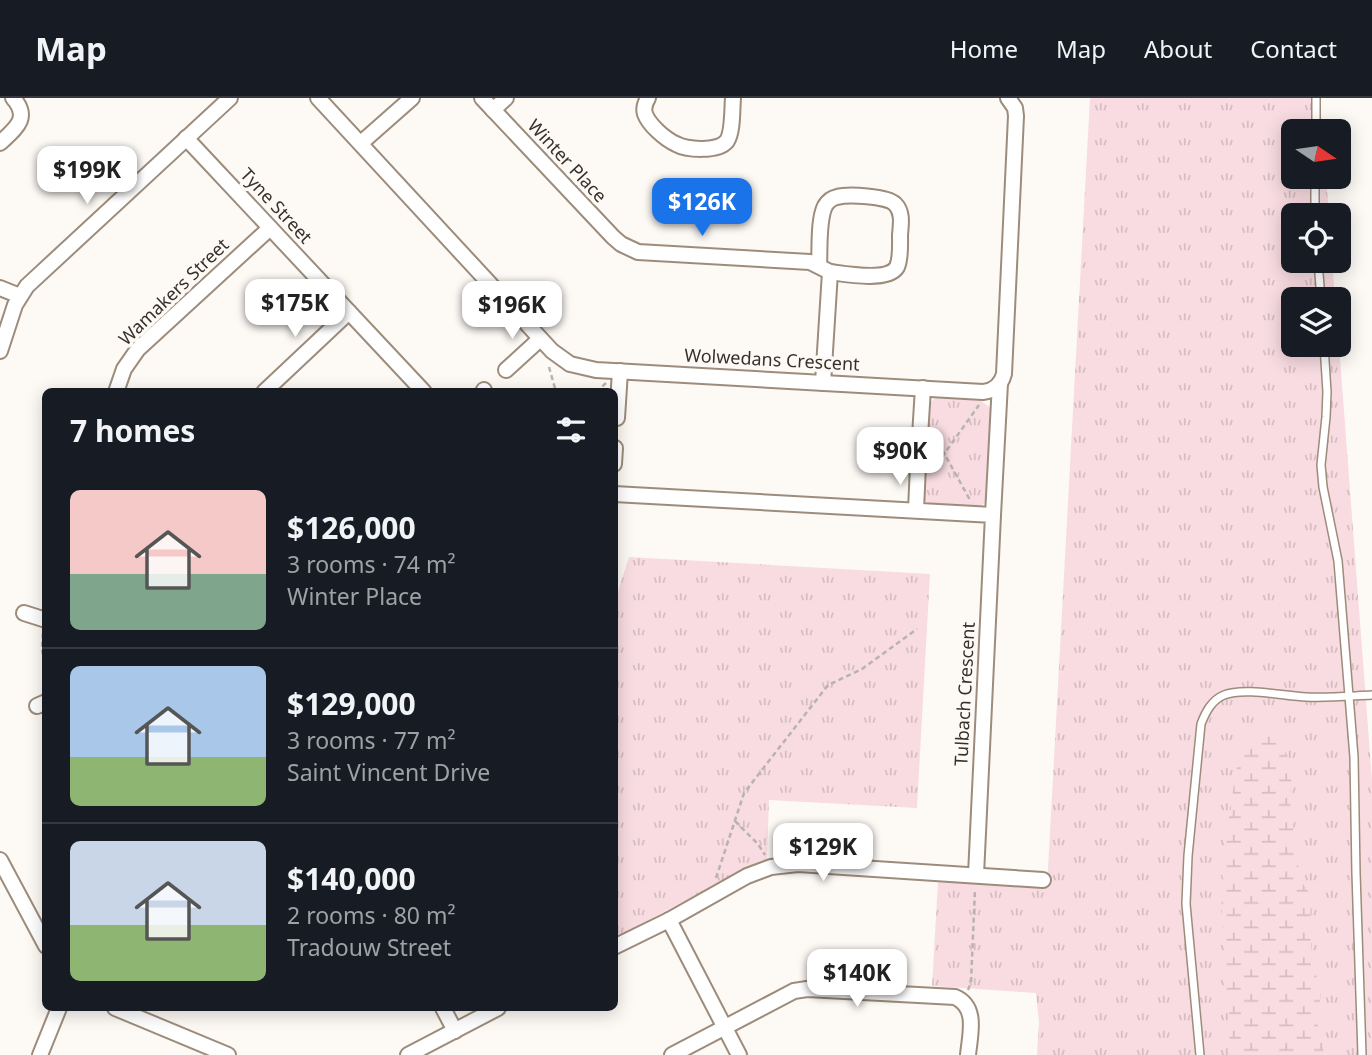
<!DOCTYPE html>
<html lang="en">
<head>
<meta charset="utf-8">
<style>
	:root { --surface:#171b24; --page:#242831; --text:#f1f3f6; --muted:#9ea1a6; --line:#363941; --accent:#1a73e8 }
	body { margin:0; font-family:"Noto Sans",sans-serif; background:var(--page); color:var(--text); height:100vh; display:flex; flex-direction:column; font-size:26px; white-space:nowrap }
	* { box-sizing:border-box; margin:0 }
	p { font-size:23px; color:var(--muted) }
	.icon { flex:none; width:38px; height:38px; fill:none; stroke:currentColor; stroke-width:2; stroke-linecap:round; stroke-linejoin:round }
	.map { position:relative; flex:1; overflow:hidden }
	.panel { position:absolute; left:42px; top:290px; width:576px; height:623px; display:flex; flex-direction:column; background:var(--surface); border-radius:10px; box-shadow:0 4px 18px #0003 }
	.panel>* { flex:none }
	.needle { width:46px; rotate:103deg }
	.tools { position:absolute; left:1281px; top:21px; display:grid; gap:14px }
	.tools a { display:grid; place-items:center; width:70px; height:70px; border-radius:10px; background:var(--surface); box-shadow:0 4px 18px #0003; font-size:35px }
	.price { position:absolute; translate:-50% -60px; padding:0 16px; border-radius:14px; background:#fff; color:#222; font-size:23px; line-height:46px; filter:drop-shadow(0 2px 4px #0008) }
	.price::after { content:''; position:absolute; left:50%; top:42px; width:21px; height:16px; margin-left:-10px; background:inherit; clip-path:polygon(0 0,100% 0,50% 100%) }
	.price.selected { background:var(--accent); color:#fff }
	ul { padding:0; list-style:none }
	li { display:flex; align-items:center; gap:21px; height:175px; padding:0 28px }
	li+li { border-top:2px solid var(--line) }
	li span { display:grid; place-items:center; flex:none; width:196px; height:140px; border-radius:10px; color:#555 }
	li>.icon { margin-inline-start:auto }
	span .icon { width:84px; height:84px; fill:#fffc; stroke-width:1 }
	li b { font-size:30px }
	h2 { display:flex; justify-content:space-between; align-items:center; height:84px; padding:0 28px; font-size:30px }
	header { display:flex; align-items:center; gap:42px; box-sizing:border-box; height:98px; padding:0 35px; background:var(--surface); border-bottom:2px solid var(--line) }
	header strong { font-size:33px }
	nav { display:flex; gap:38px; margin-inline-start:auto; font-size:24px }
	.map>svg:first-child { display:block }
	.grass { fill:url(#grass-tufts) }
	.wetland { fill:url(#wetland-marsh) }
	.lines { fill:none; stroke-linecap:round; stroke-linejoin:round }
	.lane-casing { stroke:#9d8c7b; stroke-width:10 }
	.street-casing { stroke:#9d8c7b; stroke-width:18 }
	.path { stroke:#b8b3ae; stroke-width:2.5; stroke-dasharray:5 3.5; stroke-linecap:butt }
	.lane { stroke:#fff; stroke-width:7 }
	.street { stroke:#fff; stroke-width:14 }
	.labels { text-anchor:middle; stroke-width:7; stroke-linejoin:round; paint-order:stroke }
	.street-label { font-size:18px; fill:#38312a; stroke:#fdfaf6 }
</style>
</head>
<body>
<header>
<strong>Map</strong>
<nav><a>Home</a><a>Map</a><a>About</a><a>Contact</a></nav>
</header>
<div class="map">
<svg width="1372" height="957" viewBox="0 0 1372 957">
	<defs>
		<pattern id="grass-tufts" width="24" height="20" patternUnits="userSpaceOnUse" patternTransform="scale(1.75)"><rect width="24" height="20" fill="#f8dce1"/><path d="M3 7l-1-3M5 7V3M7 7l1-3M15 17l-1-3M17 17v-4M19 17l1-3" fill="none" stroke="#d5bdc1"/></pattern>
		<pattern id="wetland-marsh" width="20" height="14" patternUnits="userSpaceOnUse" patternTransform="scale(1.75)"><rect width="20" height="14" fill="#f8dce1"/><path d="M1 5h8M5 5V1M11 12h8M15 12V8" fill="none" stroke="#d5bdc1"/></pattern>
	</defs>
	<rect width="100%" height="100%" fill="#fdfaf6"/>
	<g class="grass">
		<path d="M1090,0H1320L1322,33H1293V79H1326L1329,117H1293V163H1332L1335,201H1293V247H1339L1372,682V957H1037L1039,924L1036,895L932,888L938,783L1047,789Z"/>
		<path d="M937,299L980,302L992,311L987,403L979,409L931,406L922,401L928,306Z"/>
		<path d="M629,459L930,476L917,710L769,702L767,762L743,772L614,840V506Z"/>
	</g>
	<path class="wetland" d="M1264,633L1279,638L1292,669L1290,703L1300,782L1311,797L1310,831L1312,862L1321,895L1317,926L1324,943L1323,957H1230L1229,915L1224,888V847L1221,802L1225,737L1231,710L1235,676L1243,652L1254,638Z"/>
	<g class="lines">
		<defs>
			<g id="lane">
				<path d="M1316,0V33"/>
				<path d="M1315,79V117"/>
				<path d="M1318,163L1321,201"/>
				<path d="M1324,247L1327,294L1326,319L1321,367L1323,389L1338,463L1354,659L1356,775L1362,957"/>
				<path d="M1200,957L1186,806L1188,758L1201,626C1206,613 1212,602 1224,597C1244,589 1284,598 1306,599C1328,600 1350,598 1372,597"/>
			</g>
			<g id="street">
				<path d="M318,0L552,253L570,266L596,272L983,294C994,293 1001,287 1004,276L1016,18L1015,10L1008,0"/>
				<path d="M482,0L613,139L621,146L638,154L810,164L830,174L823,285"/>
				<path d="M648,0C645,5 643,10 645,16C649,27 665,41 676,46C687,52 718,54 727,43C733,34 732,11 733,0"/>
				<path d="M493,12L506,0"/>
				<path d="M186,40L424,294"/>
				<path d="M0,45C15,31 31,20 13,0"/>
				<path d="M361,45L412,0"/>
				<path d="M819,167C820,151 818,122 825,108C828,103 832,100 837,99C848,96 887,98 895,106C903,114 901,126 900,137C900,146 901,160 897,169C888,184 845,176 830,174"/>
				<path d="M0,190L20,198"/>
				<path d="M0,253L15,207L27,188L230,0"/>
				<path d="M506,272L540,241"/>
				<path d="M116,294L124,271L138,251L270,130"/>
				<path d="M264,294L349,214"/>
				<path d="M483,294L484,292"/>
				<path d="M617,320L620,273"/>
				<path d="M920,338L923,290"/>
				<path d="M614,366L615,350"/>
				<path d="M614,396L993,417L976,777"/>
				<path d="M916,412L918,367"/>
				<path d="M993,417L1000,285"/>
				<path d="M24,515L46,522"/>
				<path d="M37,608L46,604"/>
				<path d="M0,762L46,848"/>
				<path d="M669,822L739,957"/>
				<path d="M614,849L669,822L747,778L771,769L798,766L1043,782"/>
				<path d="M115,910L228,957"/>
				<path d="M443,910L455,933"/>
				<path d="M40,957L59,910"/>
				<path d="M408,957L498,910"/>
				<path d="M672,957L794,893L807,891L955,899C978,909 970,936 968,957"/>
			</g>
		</defs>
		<use href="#lane" class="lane-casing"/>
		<use href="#street" class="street-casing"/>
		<g class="path">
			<path d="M549,269L556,294"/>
			<path d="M596,294L606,285"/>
			<path d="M934,337L970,402"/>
			<path d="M932,373L979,307"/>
			<path d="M43,535L42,551L46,571"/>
			<path d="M735,723L758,746L765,757"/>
			<path d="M716,780L744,695L828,587L862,571L917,531"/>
			<path d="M968,892L971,884L975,791"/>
		</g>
		<use href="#lane" class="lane"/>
		<use href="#street" class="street"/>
	</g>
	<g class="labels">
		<g class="street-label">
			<text transform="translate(567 63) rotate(47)" y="6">Winter Place</text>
			<text transform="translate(276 108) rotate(47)" y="6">Tyne Street</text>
			<text transform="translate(174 194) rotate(-44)" y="6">Wamakers Street</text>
			<text transform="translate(772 262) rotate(3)" y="6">Wolwedans Crescent</text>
			<text transform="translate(965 596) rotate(-87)" y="6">Tulbach Crescent</text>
		</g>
	</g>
</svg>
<div class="tools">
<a><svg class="needle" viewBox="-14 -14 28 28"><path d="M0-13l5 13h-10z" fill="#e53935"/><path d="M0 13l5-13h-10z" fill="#9ea1a6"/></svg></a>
<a><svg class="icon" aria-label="locate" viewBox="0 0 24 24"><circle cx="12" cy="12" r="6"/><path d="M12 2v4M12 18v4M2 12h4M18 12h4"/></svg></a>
<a><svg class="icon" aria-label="layers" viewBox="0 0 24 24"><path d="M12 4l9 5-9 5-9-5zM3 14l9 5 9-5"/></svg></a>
</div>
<b class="price" style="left:87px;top:108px">$199K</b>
<b class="price selected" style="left:702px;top:140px">$126K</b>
<b class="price" style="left:295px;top:241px">$175K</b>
<b class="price" style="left:512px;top:243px">$196K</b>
<b class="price" style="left:900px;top:389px">$90K</b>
<b class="price" style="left:823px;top:785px">$129K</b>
<b class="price" style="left:857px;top:911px">$140K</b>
<section class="panel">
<h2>7 homes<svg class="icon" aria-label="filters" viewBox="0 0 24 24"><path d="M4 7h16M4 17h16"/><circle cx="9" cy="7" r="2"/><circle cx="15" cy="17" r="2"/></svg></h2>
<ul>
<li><span style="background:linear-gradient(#f6c9c9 60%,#7fa58c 0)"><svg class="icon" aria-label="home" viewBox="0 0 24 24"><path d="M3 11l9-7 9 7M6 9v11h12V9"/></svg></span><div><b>$126,000</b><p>3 rooms · 74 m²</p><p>Winter Place</p></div></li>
<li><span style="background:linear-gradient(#a9c7e8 65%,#8fb573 0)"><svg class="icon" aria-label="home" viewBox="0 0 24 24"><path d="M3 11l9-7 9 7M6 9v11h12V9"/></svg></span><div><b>$129,000</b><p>3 rooms · 77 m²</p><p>Saint Vincent Drive</p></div></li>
<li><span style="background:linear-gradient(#c9d6e8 60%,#8fb573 0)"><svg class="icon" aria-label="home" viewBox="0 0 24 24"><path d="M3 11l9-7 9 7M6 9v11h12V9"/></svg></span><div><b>$140,000</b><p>2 rooms · 80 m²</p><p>Tradouw Street</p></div></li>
</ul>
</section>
</div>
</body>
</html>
